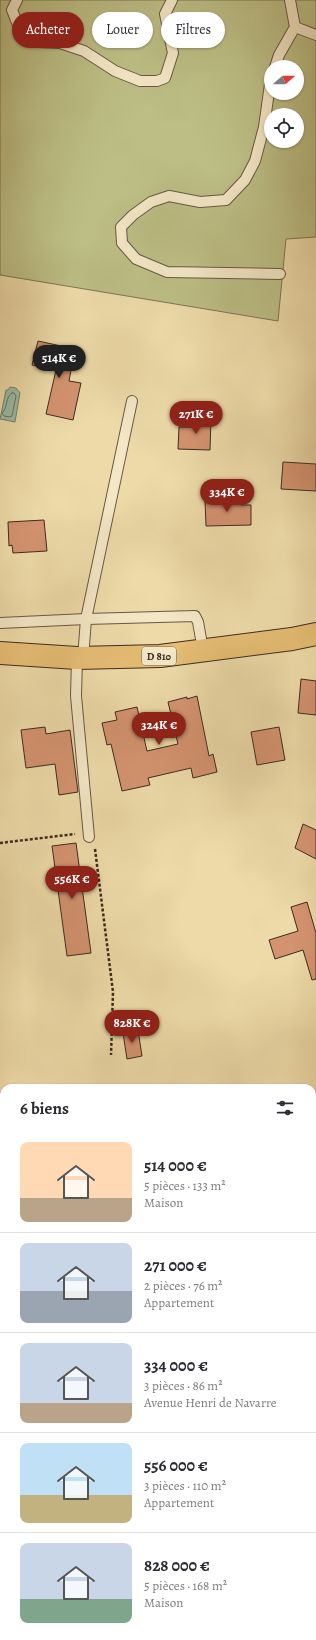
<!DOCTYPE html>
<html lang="fr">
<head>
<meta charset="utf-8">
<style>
	:root { --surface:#fff; --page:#f7f7f7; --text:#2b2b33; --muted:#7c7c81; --line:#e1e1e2; --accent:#8f2418 }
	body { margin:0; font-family:Alegreya,serif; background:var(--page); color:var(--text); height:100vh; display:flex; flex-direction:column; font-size:15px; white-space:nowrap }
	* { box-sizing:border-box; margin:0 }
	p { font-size:13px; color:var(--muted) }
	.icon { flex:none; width:22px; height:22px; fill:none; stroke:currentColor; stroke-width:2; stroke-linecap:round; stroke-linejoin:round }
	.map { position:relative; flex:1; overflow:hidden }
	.side { position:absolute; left:0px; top:1084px; width:316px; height:556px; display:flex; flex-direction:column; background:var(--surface); border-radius:12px 12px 0 0; box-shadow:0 1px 3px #0004 }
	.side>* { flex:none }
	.banner { position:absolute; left:12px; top:12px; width:292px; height:36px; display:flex; gap:8px }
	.needle { width:26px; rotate:70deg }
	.fabs { position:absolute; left:264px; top:60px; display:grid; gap:8px }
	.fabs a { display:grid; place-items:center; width:40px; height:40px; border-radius:50%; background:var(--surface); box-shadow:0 1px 3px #0004; font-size:20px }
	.price { position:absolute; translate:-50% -34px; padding:0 9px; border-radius:14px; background:var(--accent); color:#fff; font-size:13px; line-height:26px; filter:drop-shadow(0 1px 2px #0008) }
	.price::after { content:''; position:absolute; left:50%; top:24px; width:12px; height:9px; margin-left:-6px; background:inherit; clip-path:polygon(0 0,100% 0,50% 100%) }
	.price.selected { background:#222; color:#fff }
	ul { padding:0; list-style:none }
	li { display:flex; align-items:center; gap:12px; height:100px; padding:0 20px }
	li+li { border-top:1px solid var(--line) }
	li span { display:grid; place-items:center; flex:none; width:112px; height:80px; border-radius:8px; color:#555 }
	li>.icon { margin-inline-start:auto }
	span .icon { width:48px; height:48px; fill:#fffc; stroke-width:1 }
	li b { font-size:17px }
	h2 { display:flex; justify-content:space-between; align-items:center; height:48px; padding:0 20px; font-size:17px }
	.tag { padding:0 14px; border-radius:18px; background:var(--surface); box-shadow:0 1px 3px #0004; font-size:14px; line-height:36px }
	.tag.selected { background:var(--accent); color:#fff }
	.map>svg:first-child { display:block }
	.green { fill:#bcbe85; stroke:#7c7453; fill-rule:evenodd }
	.water { fill:#9abba4; stroke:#758170 }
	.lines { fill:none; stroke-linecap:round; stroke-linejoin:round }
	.shore { stroke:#6c7362; stroke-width:1 }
	.building { fill:#d49370; stroke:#3d2b21 }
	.lane-casing { stroke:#695743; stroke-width:12 }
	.primary-casing { stroke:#3d2b21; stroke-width:24 }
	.highway-casing { stroke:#3d2b21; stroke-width:24 }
	.path { stroke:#3d2b21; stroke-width:2.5; stroke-dasharray:3 2; stroke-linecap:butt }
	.lane { stroke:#f3e7c6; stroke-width:10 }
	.primary { stroke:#e6bd74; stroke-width:22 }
	.highway { stroke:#e6bd74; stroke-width:22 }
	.labels { text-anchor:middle; stroke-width:4; stroke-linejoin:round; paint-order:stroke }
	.shield { fill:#f3e7c6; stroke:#746352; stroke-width:1 }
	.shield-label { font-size:11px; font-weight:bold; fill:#3d2b21 }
</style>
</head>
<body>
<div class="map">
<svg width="316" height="1640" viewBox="0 0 316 1640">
	<rect width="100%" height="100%" fill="#eddaa8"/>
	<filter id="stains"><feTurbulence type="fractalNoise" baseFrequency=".005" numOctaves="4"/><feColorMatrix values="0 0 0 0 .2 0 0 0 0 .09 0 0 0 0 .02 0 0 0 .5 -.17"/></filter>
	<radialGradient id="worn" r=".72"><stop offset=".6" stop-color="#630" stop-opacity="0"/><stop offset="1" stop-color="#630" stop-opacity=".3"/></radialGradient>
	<path class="green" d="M0,0H316V237L286,239L278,321L0,275ZM271,67H297V93H271ZM271,115H297V141H271Z"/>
	<path class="water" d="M10,387L16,388L20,393L15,422L0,419L6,390H8Z"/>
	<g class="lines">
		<path class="shore" d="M12,393H14L16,396L12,416L10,417L4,416L2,413C8,408 5,397 12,393Z"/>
	</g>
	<g class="building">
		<path d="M38,341L75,349L69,381L81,383L73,420L46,414L56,370L32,365Z"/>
		<path d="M192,418H211L210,450L178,449L179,427H192Z"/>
		<path d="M283,462L316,464V491L281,489Z"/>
		<path d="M241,499V505H251V525L206,526L205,500Z"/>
		<path d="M44,520L47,551L13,553L12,545L9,546L8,522Z"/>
		<path d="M301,679L316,681V715L298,713Z"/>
		<path d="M197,696L209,756L213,754L217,772L193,778L191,768L148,778L150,785L122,791L111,744L107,745L102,723L117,720L115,712L137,707L147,751L178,744L168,702L187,697V699Z"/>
		<path d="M45,727L46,734L70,730L78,792L59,795L55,764L26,768L21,730Z"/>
		<path d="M279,727L285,760L257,765L251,732Z"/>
		<path d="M303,824L316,830V859L295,848Z"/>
		<path d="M76,843L91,953L67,956L52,846Z"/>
		<path d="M307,902L316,933V979L312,980L303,950L275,959L269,940L298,931L291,907Z"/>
		<path d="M138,1030L142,1056L127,1059L123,1033Z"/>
	</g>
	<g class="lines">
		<defs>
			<g id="lane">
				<path d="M17,0L12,10L20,30L38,42L60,43L84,51L115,71L140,81H157L165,78L173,53L165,14L172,0"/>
				<path d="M295,27L316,35"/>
				<path d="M275,67L279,55L295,27L290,0"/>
				<path d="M271,77L264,127L255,161L245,180L226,200L200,202L169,196L151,202L133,215L121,227L122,243L136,259L167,272L280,274"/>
				<path d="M0,623L86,619L195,616L198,622L203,650"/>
				<path d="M77,658L76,696L89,837"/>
				<path d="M83,658L86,619L132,401"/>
			</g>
			<path id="primary" d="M0,653L77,658L160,656L292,639L316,634"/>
			<g id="highway">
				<path d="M0,1598L4,1600"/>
				<path d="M104,1636L116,1640"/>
			</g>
		</defs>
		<use href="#lane" class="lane-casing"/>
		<use href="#primary" class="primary-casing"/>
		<use href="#highway" class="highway-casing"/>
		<g class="path">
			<path d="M0,843L75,834"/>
			<path d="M95,849L113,992L111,1055"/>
		</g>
		<use href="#lane" class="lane"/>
		<use href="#primary" class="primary"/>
		<use href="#highway" class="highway"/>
	</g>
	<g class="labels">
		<rect class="shield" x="142" y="647" width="34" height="18" rx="3"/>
		<g class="shield-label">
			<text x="159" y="660">D 810</text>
		</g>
	</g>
	<rect width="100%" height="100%" filter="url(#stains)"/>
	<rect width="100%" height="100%" fill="url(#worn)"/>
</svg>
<div class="fabs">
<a><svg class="needle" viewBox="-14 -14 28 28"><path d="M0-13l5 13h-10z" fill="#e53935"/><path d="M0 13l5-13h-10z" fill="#7c7c81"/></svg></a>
<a><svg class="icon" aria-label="locate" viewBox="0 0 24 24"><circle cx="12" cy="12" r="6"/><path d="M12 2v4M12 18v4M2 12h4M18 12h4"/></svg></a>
</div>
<b class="price selected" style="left:59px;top:379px">514K €</b>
<b class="price" style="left:196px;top:435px">271K €</b>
<b class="price" style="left:227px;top:513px">334K €</b>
<b class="price" style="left:159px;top:746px">324K €</b>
<b class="price" style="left:72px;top:900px">556K €</b>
<b class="price" style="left:132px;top:1044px">828K €</b>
<div class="banner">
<a class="tag selected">Acheter</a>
<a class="tag">Louer</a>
<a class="tag">Filtres</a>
</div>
<section class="side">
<h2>6 biens<svg class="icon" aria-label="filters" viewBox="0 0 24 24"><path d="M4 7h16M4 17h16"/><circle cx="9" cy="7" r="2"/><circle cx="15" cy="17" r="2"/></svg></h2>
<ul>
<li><span style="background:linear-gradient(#ffd9b3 70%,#b9a48a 0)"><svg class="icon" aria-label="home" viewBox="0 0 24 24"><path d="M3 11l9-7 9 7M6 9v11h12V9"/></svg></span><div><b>514 000 €</b><p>5 pièces · 133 m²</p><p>Maison</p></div></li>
<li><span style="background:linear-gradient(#c9d6e8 60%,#9aa5b1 0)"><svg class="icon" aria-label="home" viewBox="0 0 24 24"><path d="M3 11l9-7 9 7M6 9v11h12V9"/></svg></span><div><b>271 000 €</b><p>2 pièces · 76 m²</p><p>Appartement</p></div></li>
<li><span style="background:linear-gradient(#c9d6e8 75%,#b9a48a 0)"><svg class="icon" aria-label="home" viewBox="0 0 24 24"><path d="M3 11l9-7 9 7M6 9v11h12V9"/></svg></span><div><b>334 000 €</b><p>3 pièces · 86 m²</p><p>Avenue Henri de Navarre</p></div></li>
<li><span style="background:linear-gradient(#bfe0f5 65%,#c2b280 0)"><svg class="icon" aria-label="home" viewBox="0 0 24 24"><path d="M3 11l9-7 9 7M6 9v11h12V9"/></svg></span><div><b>556 000 €</b><p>3 pièces · 110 m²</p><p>Appartement</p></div></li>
<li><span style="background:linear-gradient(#c9d6e8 70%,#7fa58c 0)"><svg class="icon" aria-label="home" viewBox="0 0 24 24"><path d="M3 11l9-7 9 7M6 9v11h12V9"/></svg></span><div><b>828 000 €</b><p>5 pièces · 168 m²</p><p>Maison</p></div></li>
</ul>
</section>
</div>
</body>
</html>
